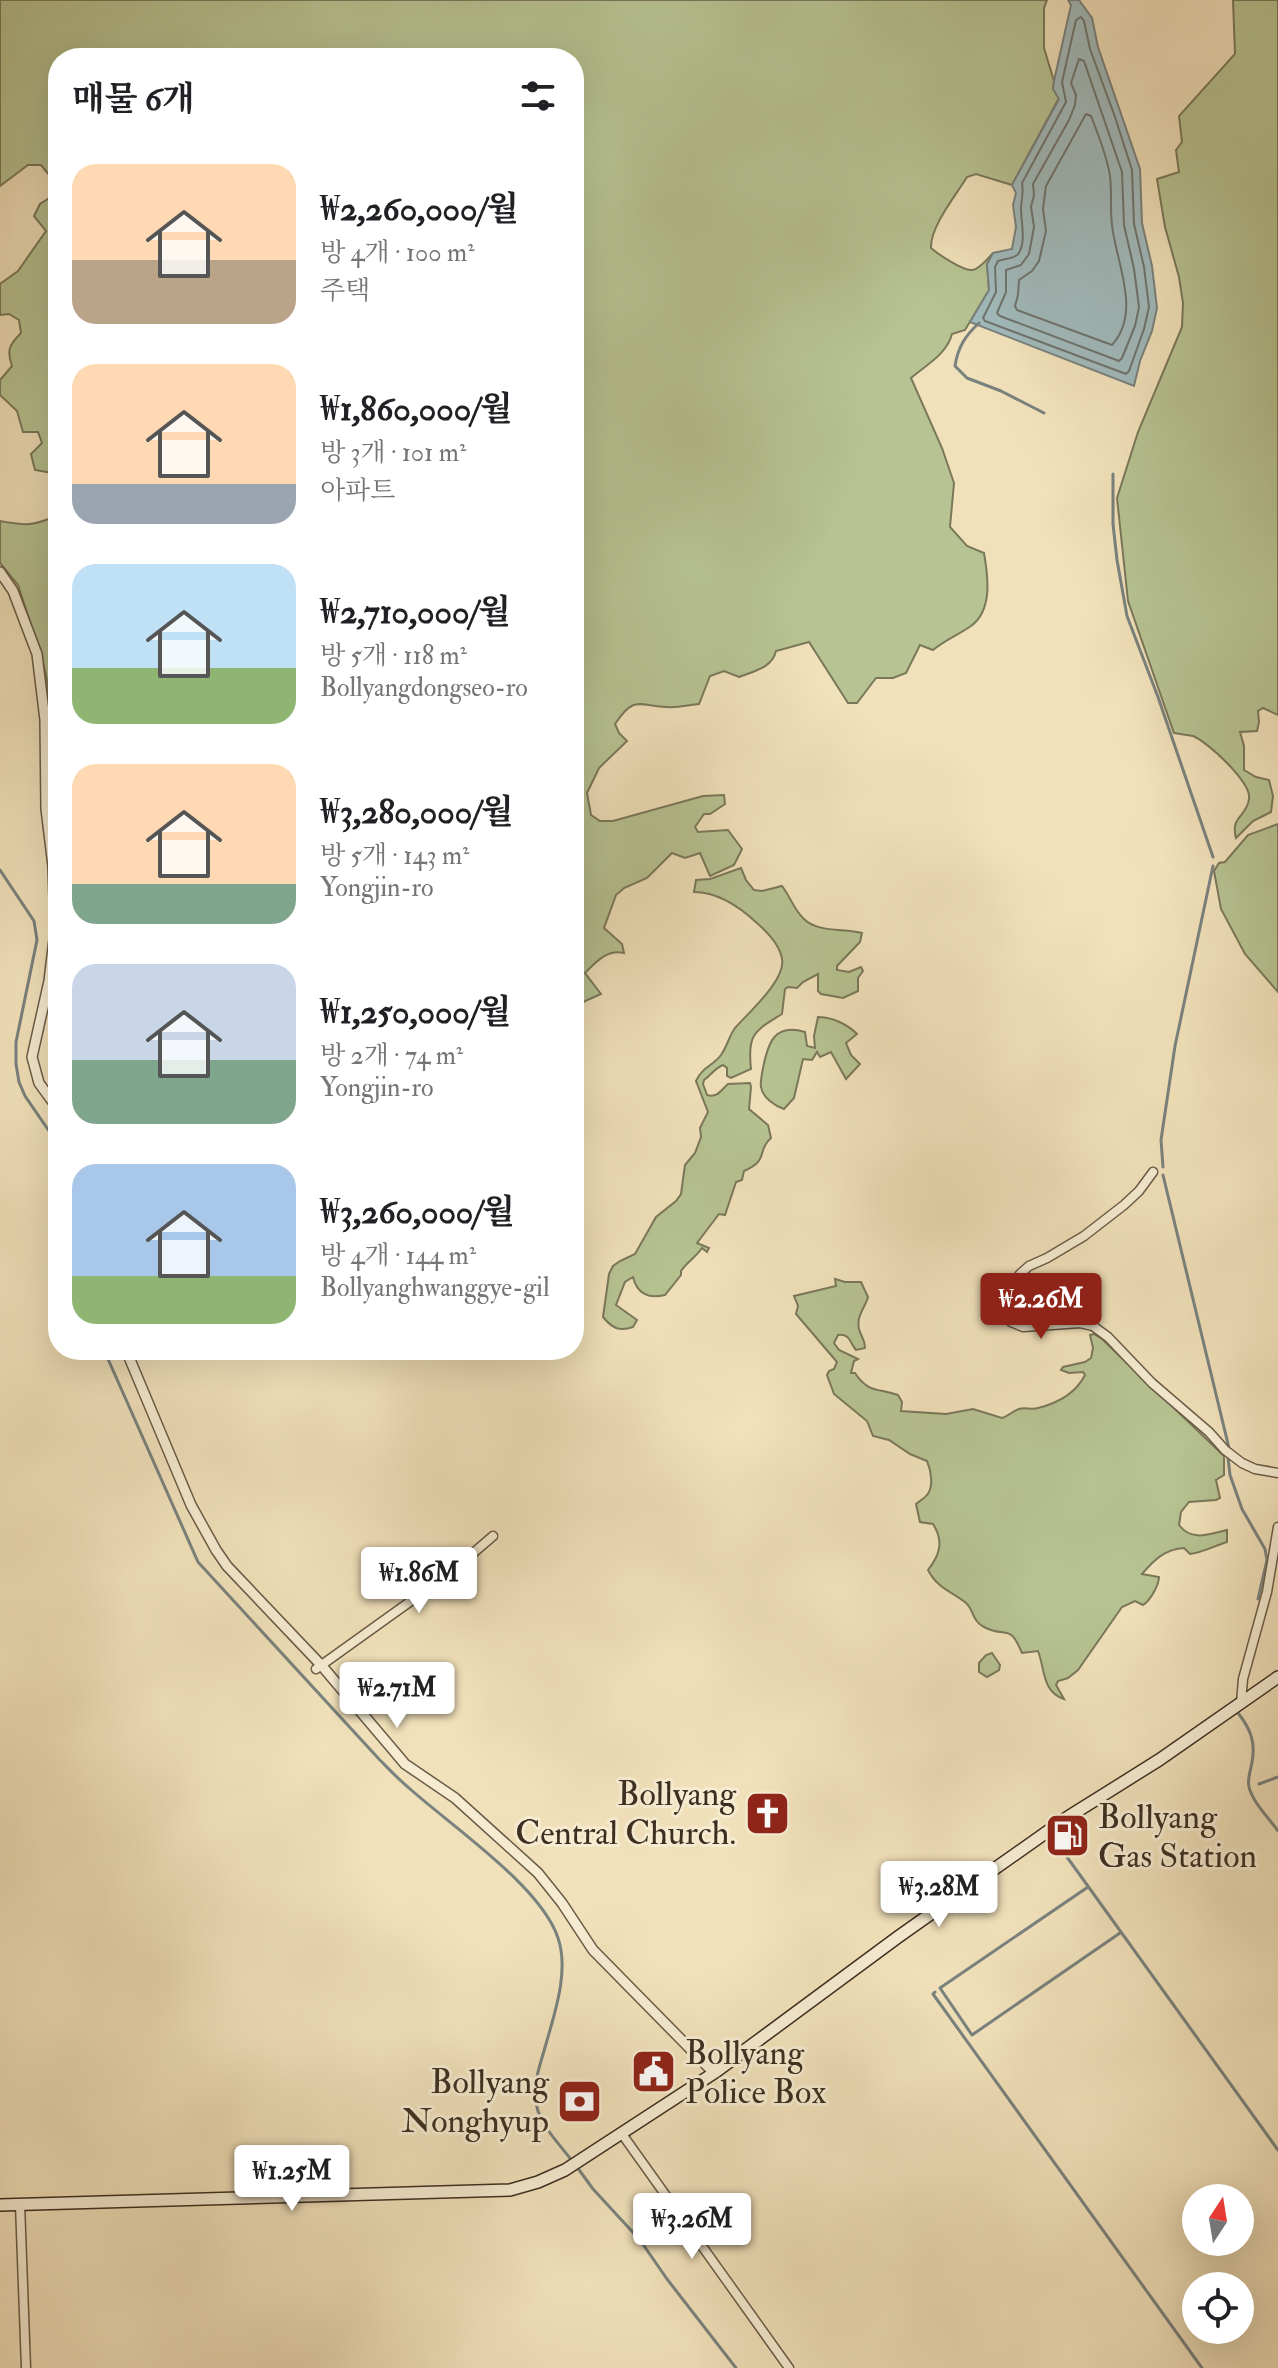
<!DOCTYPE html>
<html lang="ko">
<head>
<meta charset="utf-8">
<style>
	:root { --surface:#fff; --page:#f2f2f2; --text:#202124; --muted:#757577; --accent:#8f2418 }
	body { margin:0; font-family:"IM FELL Double Pica","Noto Serif KR",serif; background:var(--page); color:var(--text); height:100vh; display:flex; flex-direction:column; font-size:30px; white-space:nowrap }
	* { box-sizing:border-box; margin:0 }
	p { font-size:26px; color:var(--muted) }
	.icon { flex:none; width:44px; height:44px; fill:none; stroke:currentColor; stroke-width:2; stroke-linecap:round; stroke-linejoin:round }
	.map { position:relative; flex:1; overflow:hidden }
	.panel { position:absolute; left:48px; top:48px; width:536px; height:1312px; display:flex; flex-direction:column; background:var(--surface); border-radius:32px; box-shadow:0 8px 32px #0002 }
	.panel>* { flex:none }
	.needle { width:52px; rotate:12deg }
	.tools { position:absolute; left:1182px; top:2184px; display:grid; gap:16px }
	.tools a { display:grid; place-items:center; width:72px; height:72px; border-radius:50%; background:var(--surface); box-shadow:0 8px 32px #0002; font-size:40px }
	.price { position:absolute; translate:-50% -68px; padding:0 18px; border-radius:8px; background:#fff; color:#222; font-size:26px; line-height:52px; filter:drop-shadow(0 2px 4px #0008) }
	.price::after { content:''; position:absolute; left:50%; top:48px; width:24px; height:18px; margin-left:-12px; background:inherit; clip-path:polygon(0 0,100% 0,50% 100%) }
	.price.on { background:var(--accent); color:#fff }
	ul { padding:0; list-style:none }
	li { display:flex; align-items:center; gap:24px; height:200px; padding:0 24px }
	li span { display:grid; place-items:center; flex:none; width:224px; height:160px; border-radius:24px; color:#555 }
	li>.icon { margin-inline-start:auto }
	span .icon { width:96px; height:96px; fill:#fffc; stroke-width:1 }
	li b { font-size:34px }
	h2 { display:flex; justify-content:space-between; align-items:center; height:96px; padding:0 24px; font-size:34px }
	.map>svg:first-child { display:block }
	.green { fill:#b7c392; stroke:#7a785a; stroke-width:2 }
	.water { fill:#a1babc; stroke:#79827e; stroke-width:2 }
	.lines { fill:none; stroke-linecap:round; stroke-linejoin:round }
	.shore { stroke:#6f746e; stroke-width:2 }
	.stream { stroke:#79827e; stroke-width:3 }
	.minor-casing { stroke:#6a5b47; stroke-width:11 }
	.tertiary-casing { stroke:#6a5b47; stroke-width:12 }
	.secondary-casing { stroke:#3d2e21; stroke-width:14 }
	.minor { stroke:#f6ecd2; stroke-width:8 }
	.tertiary { stroke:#f6ecd2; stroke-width:9 }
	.secondary { stroke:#f6ecd2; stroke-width:11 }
	.labels { text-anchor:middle; stroke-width:6; stroke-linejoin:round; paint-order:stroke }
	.poi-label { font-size:34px; fill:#3d2e21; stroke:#f6ecd2; text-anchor:end }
</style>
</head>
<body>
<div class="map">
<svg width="1278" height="2368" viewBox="0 0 1278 2368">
	<rect width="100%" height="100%" fill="#f1e1ba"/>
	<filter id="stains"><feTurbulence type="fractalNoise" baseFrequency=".0025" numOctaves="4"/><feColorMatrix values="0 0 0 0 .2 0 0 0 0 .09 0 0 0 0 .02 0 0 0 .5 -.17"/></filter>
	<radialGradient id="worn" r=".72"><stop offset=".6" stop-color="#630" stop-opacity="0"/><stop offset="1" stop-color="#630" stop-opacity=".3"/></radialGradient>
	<g class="green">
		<path d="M0,0H1047L1044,8V48L1054,81L1053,89L1059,98L1012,185L976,174L967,177C956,195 930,227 931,248C938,254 963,271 972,270C979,270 988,258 993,253L987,264L989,290L965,330L952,334C947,354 926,365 911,378L942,448L954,483L950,527L967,546L984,553C988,576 993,610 971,626C958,635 945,640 933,650L920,645L906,673L893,678H876L857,703H848L809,642L776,651C772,668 754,671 739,677L724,671L710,676L699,704C689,705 677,708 666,707C637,705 634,696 615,724L619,733L627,741L599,768L587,793L591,815L600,821H613L703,796L724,795L725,804L710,814H704L695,827L698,832L728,830L742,849L734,865L710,876L700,853L685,858L672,853L647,878L624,888L616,895L604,928L622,944L624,953C607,949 596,962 585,973L601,994L585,1001L574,1011V58H58V474L35,470L31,454L42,443L38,432H23L17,411L0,395V380L12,366C6,350 10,344 21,333L19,320L9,314L0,315V284L18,271L46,231L34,216L40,204L57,193L55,182L41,165H28L0,186Z"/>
		<path d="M1233,0H1278V715L1263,708L1258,711L1259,722L1257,731L1240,732L1244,746V770L1256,777L1269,780L1273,796L1271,812L1253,821L1236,838C1230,816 1247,817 1249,799C1252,783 1208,742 1193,736C1187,735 1180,734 1174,733L1128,601L1117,498L1138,432L1182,327L1183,303L1179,277L1165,227L1157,179L1179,172L1176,150L1182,142L1179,116L1235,54Z"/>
		<path d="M58,515V867L50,808L53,756L47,680L41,655L18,585L0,563V521C26,526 34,526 58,515Z"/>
		<path d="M1278,824V992L1245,954L1221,909L1214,871L1219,863L1225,862L1248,835Z"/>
		<path d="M741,868L746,880L754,890L762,891L782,886C790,896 794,910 804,919C818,933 844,928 862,933L860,942L837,966V970L849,972L861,967L863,971L858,978V991L843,998L821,994L818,991V974L803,982L797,988L788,987L785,989L782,1014C755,1031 747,1033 751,1069L731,1078L727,1076V1068L723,1065C715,1068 711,1075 704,1080L703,1084L707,1095C718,1098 721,1090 728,1084L750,1083L751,1087L749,1109L768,1125L771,1138C756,1151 770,1160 744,1171L742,1180L736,1182L725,1215L719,1214L697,1243L709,1248L707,1252L702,1248C696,1257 687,1262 681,1271V1275L665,1295C649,1299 637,1294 633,1277L625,1282L616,1305L637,1320L633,1327C619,1332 612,1328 603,1317L609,1274L613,1266L620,1261L635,1254L656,1217L676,1201L681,1194L685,1165L695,1153L701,1137L700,1128L708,1112L696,1081C703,1066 713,1066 721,1055C727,1047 729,1036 735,1028C748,1013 786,980 782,959C780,946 767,932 758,924C740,907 719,892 694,892L696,880L710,879Z"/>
		<path d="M818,1017C832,1017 847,1024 857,1034L846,1043L851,1055L860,1064L846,1079L831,1052L820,1057L817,1052L812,1060L803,1059L794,1098L784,1109C775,1106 763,1098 761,1087C760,1082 762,1074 763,1068C768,1043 774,1023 805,1032L807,1046L815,1048L814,1036Z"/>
		<path d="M835,1279L845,1282H861L868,1297C865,1308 856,1316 859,1329C861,1337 865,1339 865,1348L856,1350C850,1343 850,1333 838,1335L834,1343L839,1350L858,1359L854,1361L851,1373H855C868,1393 878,1388 898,1395L902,1402L901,1411L946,1414L973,1409L1002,1418C1008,1416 1013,1411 1019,1409C1025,1407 1032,1410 1038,1408C1058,1403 1076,1393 1085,1375L1083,1372L1069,1373L1061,1370L1063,1367L1085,1362L1091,1358L1093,1348L1090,1335L1094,1334L1102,1339L1224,1456V1475L1216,1480L1220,1498L1216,1500L1189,1502L1181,1512L1179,1525C1192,1542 1209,1534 1227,1530V1542C1214,1546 1204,1552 1190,1554L1184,1548C1165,1549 1154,1560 1142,1574L1159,1577C1159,1585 1150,1601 1143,1605L1135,1601L1122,1607L1078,1670L1068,1678L1058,1681L1056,1685L1064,1699C1042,1692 1045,1669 1038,1651L1022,1653C1009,1622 1007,1639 984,1627C972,1621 974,1610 966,1603C951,1591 938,1589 928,1570C940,1555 944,1541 933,1524L920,1522L916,1504C919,1501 924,1499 927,1495C934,1487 931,1470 927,1461L910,1454L889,1440L873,1436L867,1421L834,1394L827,1375L829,1371L834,1369L837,1362L796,1314L798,1306L794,1296L836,1286Z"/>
		<path d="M992,1653L1000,1665L999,1670L987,1677L979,1672V1663L986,1655Z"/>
	</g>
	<path class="water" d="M1068,0H1079L1092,18L1098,47L1140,169L1142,223L1152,266L1157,308L1152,331L1140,361L1134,386L970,322L989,290L987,264L993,253L1012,249L1016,227L1013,205L1016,193L1012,185L1059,99L1053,89L1054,81L1071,5Z"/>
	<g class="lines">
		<g class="shore">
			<path d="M1081,17L1084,21L1090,49L1115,117L1132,170L1134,224L1144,267L1149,307L1144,329L1129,371L1126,374L985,321L983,318L996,292L995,267L998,261C1003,259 1012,259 1017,255C1027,246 1021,221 1021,209C1021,200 1024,193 1022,183L1066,102L1062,82L1076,20Z"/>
			<path d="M1079,59L1084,61L1122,172L1124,225L1134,269L1139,307L1135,326L1122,358L1119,361L1000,316L997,313L1006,292V270L1021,265L1029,254L1034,227L1031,207L1034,195L1033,184L1069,120L1075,105L1076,95L1071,83Z"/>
			<path d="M1086,114L1091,116C1098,134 1107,156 1110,176C1112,192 1110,209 1112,225C1116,263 1142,312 1112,345L1017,310L1015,306L1018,295L1019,280L1032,271L1039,261L1046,231L1043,209L1046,186Z"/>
		</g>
		<g class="stream">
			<path d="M979,323C965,336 958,347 955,366L967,378L1001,391L1044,413"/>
			<path d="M1113,474V524L1117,560L1127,616L1158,697L1213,857"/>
			<path d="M0,870L34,921L37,940L16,1042V1064L19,1082L25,1096L58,1144"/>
			<path d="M1163,1167L1161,1140L1175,1046L1213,866"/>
			<path d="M1163,1175L1229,1448"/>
			<path d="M104,1350L198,1562L378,1758C388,1768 398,1779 409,1788C450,1825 541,1886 558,1938C570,1973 553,2018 544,2051C538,2071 531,2091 538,2111C544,2129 561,2146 572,2161"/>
			<path d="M1228,1458L1230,1475L1242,1509L1265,1549L1267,1560L1258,1599"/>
			<path d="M1238,1713C1250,1728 1256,1742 1252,1762C1251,1770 1247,1778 1249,1787C1253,1803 1269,1818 1278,1831"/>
			<path d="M1259,1784L1278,1777"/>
			<path d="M1054,1839L1278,2150"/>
			<path d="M1088,1887L940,1988L972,2035L1120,1933"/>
			<path d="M935,1992L933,1994L1202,2368"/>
			<path d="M577,2167L593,2189L640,2240L667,2279L736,2368"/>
		</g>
		<defs>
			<g id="minor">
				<path d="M1153,1172L1139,1191L1124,1205L1084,1236L1047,1258L1029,1266L1020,1274L1005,1304V1314L1011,1322L1023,1327L1080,1323L1093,1326L1108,1337L1152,1383L1209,1432L1225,1450L1242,1463L1255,1469L1278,1473"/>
				<path d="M316,1669L450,1573L493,1536"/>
				<path d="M1241,1703L1243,1679L1267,1592L1278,1527"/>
				<path d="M622,2134L789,2368"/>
				<path d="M20,2204L26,2368"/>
			</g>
			<g id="tertiary">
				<path d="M0,572L13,591L37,654L45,720L46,809L53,866L55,931L49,981L32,1057L39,1083L58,1109"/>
				<path d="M126,1350L191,1505L216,1550L227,1566L322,1666L405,1764L455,1798L538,1873L562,1903L593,1950L714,2073"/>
			</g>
			<path id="secondary" d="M0,2205L510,2190L538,2182L565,2170L714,2073L898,1937L1068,1817L1159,1760L1278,1677"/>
		</defs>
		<use href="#minor" class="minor-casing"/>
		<use href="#tertiary" class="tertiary-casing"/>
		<use href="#secondary" class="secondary-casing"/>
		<use href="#minor" class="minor"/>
		<use href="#tertiary" class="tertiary"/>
		<use href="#secondary" class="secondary"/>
	</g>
	<defs>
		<symbol id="church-square" viewBox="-11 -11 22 22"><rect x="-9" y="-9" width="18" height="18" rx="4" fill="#8f2418" stroke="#f6ecd2"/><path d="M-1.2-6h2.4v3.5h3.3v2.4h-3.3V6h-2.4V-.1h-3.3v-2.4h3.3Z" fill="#fff"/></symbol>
		<symbol id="fuel-square" viewBox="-11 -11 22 22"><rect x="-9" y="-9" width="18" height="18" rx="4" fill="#8f2418" stroke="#f6ecd2"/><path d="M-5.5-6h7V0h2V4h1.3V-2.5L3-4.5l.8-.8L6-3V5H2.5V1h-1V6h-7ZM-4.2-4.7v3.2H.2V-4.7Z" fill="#fff"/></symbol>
		<symbol id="civic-square" viewBox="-11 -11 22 22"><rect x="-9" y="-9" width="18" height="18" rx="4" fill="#8f2418" stroke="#f6ecd2"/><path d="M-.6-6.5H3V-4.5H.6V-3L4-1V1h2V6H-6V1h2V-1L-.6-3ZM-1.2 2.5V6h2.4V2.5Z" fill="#fff"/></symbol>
		<symbol id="bank-square" viewBox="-11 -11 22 22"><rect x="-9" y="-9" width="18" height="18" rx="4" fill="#8f2418" stroke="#f6ecd2"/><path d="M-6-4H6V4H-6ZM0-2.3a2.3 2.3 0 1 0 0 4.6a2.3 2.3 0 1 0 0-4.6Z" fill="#fff"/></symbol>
	</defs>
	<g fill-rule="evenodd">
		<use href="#church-square" x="742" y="1788" width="51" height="51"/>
		<use href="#fuel-square" x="1042" y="1810" width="51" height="51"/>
		<use href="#civic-square" x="628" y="2046" width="51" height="51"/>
		<use href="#bank-square" x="554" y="2076" width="51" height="51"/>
	</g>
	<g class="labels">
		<g class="poi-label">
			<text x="736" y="1805">Bollyang<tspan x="736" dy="39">Central Church.</tspan></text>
			<text x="1098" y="1828" text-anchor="start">Bollyang<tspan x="1098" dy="39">Gas Station</tspan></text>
			<text x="685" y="2064" text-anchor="start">Bollyang<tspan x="685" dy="39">Police Box</tspan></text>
			<text x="549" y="2093">Bollyang<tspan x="549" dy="39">Nonghyup</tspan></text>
		</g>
	</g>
	<rect width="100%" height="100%" filter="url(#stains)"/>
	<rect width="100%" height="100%" fill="url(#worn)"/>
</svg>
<div class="tools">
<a><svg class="needle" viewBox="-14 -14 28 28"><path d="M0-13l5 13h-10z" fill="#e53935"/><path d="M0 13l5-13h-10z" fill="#757577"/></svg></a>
<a><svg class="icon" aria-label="locate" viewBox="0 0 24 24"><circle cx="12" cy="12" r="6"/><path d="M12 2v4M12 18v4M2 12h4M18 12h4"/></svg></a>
</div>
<b class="price on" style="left:1041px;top:1341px">₩2.26M</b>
<b class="price" style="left:419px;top:1615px">₩1.86M</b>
<b class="price" style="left:397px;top:1730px">₩2.71M</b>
<b class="price" style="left:939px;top:1929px">₩3.28M</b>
<b class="price" style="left:292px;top:2213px">₩1.25M</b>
<b class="price" style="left:692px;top:2261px">₩3.26M</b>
<section class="panel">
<h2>매물 6개<svg class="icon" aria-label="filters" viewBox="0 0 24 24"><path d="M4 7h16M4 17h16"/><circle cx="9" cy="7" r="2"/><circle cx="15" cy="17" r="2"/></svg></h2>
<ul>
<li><span style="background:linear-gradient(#ffd9b3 60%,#b9a48a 0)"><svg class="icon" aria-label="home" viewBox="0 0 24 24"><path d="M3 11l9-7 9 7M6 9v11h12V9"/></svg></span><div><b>₩2,260,000/월</b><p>방 4개 · 100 m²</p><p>주택</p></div></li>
<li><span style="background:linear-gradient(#ffd9b3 75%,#9aa5b1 0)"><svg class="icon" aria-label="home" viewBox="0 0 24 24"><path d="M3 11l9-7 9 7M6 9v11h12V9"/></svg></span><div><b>₩1,860,000/월</b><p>방 3개 · 101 m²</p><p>아파트</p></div></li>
<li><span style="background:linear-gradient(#bfe0f5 65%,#8fb573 0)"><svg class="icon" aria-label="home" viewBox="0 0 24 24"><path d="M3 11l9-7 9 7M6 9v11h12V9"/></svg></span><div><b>₩2,710,000/월</b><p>방 5개 · 118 m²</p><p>Bollyangdongseo-ro</p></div></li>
<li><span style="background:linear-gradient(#ffd9b3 75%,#7fa58c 0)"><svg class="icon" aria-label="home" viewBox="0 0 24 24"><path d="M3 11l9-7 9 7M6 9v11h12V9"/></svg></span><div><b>₩3,280,000/월</b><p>방 5개 · 143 m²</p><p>Yongjin-ro</p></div></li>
<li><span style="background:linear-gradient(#c9d6e8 60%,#7fa58c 0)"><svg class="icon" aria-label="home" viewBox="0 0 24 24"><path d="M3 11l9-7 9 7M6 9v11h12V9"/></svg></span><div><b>₩1,250,000/월</b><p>방 2개 · 74 m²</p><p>Yongjin-ro</p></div></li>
<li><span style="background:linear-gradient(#a9c7e8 70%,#8fb573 0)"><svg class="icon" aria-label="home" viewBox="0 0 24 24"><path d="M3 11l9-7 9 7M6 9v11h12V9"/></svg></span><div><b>₩3,260,000/월</b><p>방 4개 · 144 m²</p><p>Bollyanghwanggye-gil</p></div></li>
</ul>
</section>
</div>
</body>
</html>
